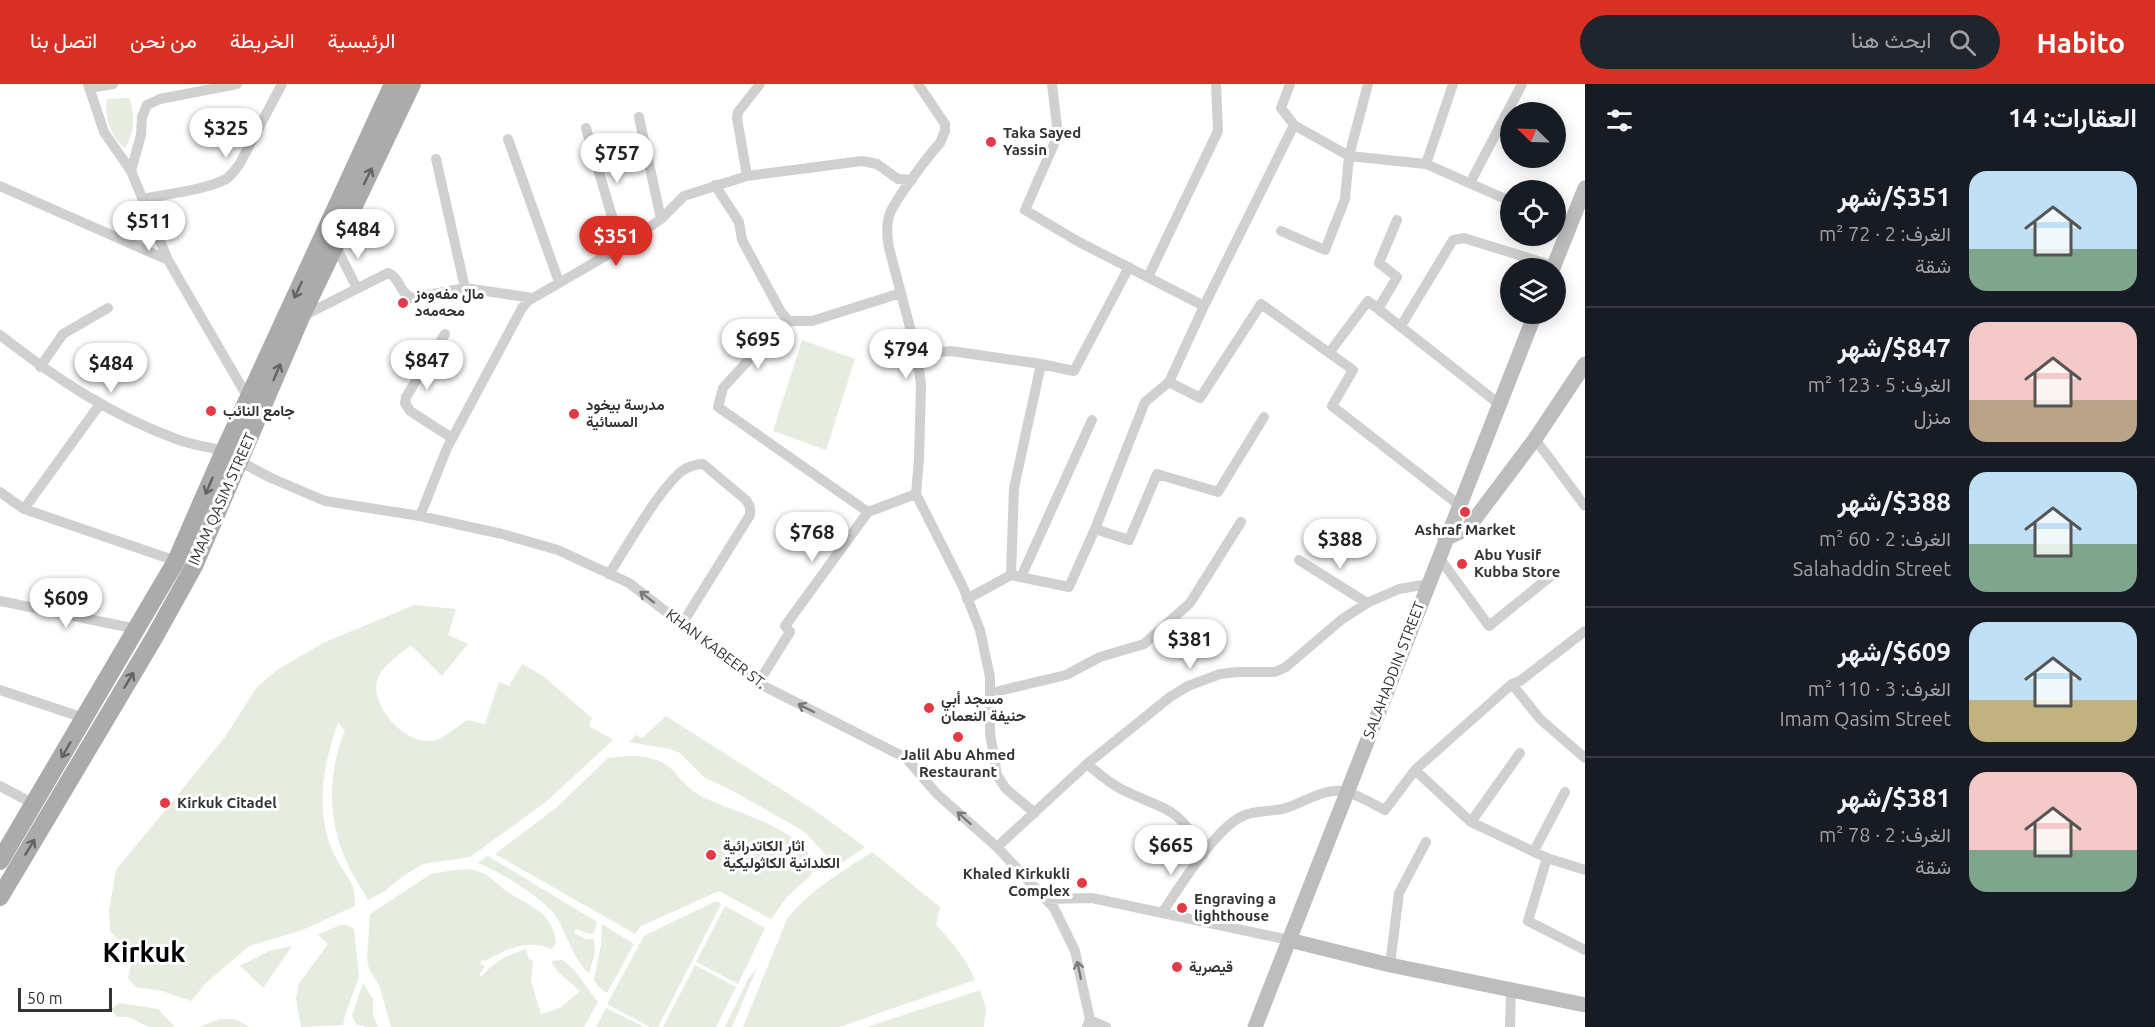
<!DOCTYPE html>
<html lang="ar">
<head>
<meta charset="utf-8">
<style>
	:root { --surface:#171b24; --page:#20242c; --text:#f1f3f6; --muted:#9ea1a6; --line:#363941; --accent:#d93025 }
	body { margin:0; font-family:Ubuntu,Vazirmatn,sans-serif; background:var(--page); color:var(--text); direction:rtl; height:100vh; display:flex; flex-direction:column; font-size:22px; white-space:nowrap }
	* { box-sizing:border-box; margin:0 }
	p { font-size:20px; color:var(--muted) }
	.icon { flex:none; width:33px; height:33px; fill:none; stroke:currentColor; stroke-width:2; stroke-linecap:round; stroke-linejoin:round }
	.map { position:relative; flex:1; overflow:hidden; direction:ltr }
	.details { display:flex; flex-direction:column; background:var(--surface); width:570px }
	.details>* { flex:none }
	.needle { width:39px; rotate:293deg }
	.tools { position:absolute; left:1500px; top:18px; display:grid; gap:12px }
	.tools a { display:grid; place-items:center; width:66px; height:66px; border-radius:50%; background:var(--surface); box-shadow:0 3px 15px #0003; font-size:30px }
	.scale { position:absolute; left:18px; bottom:15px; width:94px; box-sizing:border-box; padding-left:6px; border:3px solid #333; border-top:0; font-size:16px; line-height:21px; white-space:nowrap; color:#333; -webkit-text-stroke:4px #fff; paint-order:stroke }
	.price { position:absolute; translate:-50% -51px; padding:0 14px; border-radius:21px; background:#fff; color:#222; font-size:20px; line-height:39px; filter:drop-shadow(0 2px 3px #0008) }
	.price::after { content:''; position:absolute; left:50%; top:36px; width:18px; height:14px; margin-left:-9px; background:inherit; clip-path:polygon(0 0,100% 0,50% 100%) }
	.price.selected { background:var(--accent); color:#fff }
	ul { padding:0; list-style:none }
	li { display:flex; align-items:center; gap:18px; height:150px; padding:0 18px }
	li+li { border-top:2px solid var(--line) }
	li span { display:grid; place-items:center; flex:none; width:168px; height:120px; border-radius:18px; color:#555 }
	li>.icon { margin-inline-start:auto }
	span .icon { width:72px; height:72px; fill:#fffc; stroke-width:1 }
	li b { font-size:26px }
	h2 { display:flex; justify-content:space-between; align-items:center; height:72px; padding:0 18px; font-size:26px }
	header { display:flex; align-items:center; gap:36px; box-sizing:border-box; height:84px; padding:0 30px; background:var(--accent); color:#fff }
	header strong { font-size:28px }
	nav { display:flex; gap:33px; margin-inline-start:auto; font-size:21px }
	.search { width:420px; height:54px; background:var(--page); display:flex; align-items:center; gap:15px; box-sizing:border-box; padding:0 21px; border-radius:33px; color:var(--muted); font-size:22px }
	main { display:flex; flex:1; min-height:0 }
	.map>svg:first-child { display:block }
	.green { fill:#e6ecdf }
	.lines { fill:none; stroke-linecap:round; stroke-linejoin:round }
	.street { stroke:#d0d0d0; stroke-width:10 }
	.secondary { stroke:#bdbdbd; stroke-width:15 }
	.primary { stroke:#ababab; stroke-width:18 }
	.oneway { stroke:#636363 }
	.oneway2 { stroke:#7a7a7a }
	.poi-dot { fill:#e63946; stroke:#fff; stroke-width:2 }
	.labels { text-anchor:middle; stroke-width:6; stroke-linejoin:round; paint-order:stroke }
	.poi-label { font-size:15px; font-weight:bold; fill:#333; stroke:#fff; text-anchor:start }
	.street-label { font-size:15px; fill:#333; stroke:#fff }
	.town-label { font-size:27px; font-weight:bold; fill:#000; stroke:#fff }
</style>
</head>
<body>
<header>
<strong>Habito</strong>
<div class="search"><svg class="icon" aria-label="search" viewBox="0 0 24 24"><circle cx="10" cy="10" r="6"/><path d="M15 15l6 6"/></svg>ابحث هنا</div>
<nav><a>الرئيسية</a><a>الخريطة</a><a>من نحن</a><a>اتصل بنا</a></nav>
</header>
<main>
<section class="details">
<h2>العقارات: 14<svg class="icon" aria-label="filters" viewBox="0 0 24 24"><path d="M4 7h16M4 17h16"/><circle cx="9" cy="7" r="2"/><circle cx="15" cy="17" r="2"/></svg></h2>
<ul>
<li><span style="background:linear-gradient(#bfe0f5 65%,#7fa58c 0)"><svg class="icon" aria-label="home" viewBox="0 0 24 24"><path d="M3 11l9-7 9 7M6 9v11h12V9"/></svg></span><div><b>$351/شهر</b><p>الغرف: 2 · 72 m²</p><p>شقة</p></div></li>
<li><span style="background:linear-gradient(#f6c9c9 65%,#b9a48a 0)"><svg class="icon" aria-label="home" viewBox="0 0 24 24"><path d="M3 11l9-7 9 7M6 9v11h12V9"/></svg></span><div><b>$847/شهر</b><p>الغرف: 5 · 123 m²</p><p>منزل</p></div></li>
<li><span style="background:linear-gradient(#bfe0f5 60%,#7fa58c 0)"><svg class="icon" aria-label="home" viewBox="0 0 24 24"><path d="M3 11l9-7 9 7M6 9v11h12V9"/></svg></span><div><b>$388/شهر</b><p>الغرف: 2 · 60 m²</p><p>Salahaddin Street</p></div></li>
<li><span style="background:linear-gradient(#bfe0f5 65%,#c2b280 0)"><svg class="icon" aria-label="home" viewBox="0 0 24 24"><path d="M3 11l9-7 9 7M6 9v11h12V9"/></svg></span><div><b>$609/شهر</b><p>الغرف: 3 · 110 m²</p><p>Imam Qasim Street</p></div></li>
<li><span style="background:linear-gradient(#f6c9c9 65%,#7fa58c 0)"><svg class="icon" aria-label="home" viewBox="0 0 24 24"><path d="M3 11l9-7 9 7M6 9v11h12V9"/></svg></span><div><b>$381/شهر</b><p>الغرف: 2 · 78 m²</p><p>شقة</p></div></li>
</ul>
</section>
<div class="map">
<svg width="1585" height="943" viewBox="0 0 1585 943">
	<rect width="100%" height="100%" fill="#fff"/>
	<path class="green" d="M129 14C136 28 134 52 125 64 111 53 104 33 107 15Z
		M802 256 855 275 826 366 773 347Z
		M414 521 456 525 448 551 468 560 442 592 411 561C402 569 386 579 380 590 364 616 404 661 431 657 443 656 457 642 468 636L485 640 499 598 509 602 522 580 543 592 592 634 589 642 613 656 546 718 470 773 423 780 403 792 385 807 368 816C362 804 354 794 349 783 327 738 327 692 345 646L338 639C323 681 315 723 332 766 338 780 347 790 353 803 355 808 355 816 355 822L300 847 249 862 206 899 191 917 162 907 136 903 128 894 133 873 110 847 109 826 116 786 225 653 257 603 277 586 323 559Z
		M666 632 820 730 865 763 840 780 833 779 805 748 731 706 705 694 680 669 670 665 629 658 636 651 642 654Z
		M629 672C646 672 664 675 675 689 683 697 689 705 699 711 739 732 792 738 816 781L811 791 787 813 771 835 719 807 641 842 635 850 495 770 557 723 608 674Z
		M872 768 940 823 936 841C952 858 966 874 975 896L839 943H743L787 835C810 806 842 788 872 768Z
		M488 772 597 838 594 849 590 850 576 845 574 849 586 855H594L595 868 589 890C573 874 568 853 557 834 545 815 499 787 478 779Z
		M455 786C461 786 468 785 474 786 488 789 496 799 506 807 528 822 553 827 556 859L552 865C526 855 508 864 485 877L482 876 480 880 485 882 479 891 482 892C495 877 507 871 526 865L529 875 533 877 531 897 541 930 560 924 580 907 558 888 551 877 562 876C578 886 586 904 598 918L584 943H391L379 901 369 885 367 875 370 830 431 790Z
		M716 817 721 820 658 943H650L607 920 644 852Z
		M725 822 765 844 738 900 696 878Z
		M602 840 634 860 607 909 598 903 594 895 601 861Z
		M340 841H346L354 845 359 893 345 931 343 941 301 943 296 915 298 901 328 860 318 851Z
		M292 862 263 904 240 882 269 867Z
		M695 881 736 903 716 943H663Z
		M757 884 732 943H725L748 895Z
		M363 899 373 915V931L378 943H366L356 940 352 932Z
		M980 906 986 925 984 943H867Z
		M119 919 158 925 175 943C167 943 157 943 150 943 136 939 135 931 117 933L111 925Z
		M606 924 640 941 643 943H596Z
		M220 935H234L250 943H199Z"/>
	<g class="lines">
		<path class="street" d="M88 0 104 48 131 87 168 176 248 314
			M918 0 945 40V47L940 59C929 71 893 118 889 132 886 142 887 153 889 164L917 270 921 301 919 375 916 410 963 503 980 546 990 593V649L997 691 1006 705 1035 729
			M1052 0 1058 51 1025 126 1079 158 1204 222
			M1290 0 1281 24 1294 41 1349 72 1426 80 1510 117
			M89 4 113 0
			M639 33 661 135
			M586 44 621 163
			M508 55 559 198
			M436 75 465 204
			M1426 80 1453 0
			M131 87 141 51 142 33 147 21 160 15 237 0
			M747 92 737 34 738 28 760 0
			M1470 99 1522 0
			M715 101 739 138 742 156 781 228 789 237H812L901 209
			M0 102 168 176
			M143 115C166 110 206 106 226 95 232 91 235 86 239 81L282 0
			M1556 136 1570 142
			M1281 147 1325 166 1345 115 1349 72 1368 0
			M335 161 357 204
			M1148 193 1218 47 1216 0
			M1378 225 1397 193 1379 179 1397 136
			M303 232 388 189C400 193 399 209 412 214L465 204 533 214
			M789 237 772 250 723 304 718 323 868 428
			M1401 242 1453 156 1464 154 1554 182
			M445 250 406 313 405 319 410 327 452 354
			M0 251C55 294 112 332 179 356 193 361 209 363 224 367
			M1329 269 1368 217 1499 320
			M917 270 951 267 1041 280 1074 287 1129 183
			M40 283 63 250 108 224
			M1169 298 1200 314 1261 220 1353 286 1332 322 1459 421
			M1535 355 1585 422
			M239 377 271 394 325 417 420 432 502 450 558 466 629 499 758 599 906 674 937 710 997 763 1054 824 1075 867 1090 936 1087 943
			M0 408 24 425 176 477
			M24 425 100 320
			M420 432 447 364 522 224 528 217 621 163 661 135 684 112 747 92 862 77 877 80 898 95 912 96
			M1095 445 1129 456 1157 390 1218 408 1264 333
			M1438 472 1489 542 1556 488
			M1299 476 1367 519
			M609 490C625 466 663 398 685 385 691 382 697 380 703 380L746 416 750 423V431L682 540
			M1011 491 1014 404 1041 280
			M1021 493 1092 336
			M967 515 1011 491 1069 503 1095 445 1145 318 1169 298 1204 222 1294 41
			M0 517 137 545
			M758 599 790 548 785 542 868 428 916 410
			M1512 600 1540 635 1585 674
			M0 606 84 634
			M999 607 1066 591 1100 573 1144 560 1190 519 1241 438
			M1087 680C1098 689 1109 699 1121 705 1165 727 1180 721 1203 771
			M1415 686 1512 600 1520 597 1585 547
			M0 702 34 720
			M1471 738 1520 669
			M997 763 1087 680 1170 613 1188 602 1220 590 1238 588H1275L1286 583 1341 536 1367 519 1399 505 1428 500
			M1534 767 1565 708
			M1547 774 1528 837 1585 866
			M1046 815 1092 814 1289 856
			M1162 829C1180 803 1216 742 1245 731 1257 726 1273 728 1286 724 1305 718 1327 702 1347 708 1360 712 1373 720 1385 726L1415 686 1471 738 1547 774 1585 786
			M1390 881 1399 809 1426 758
			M1090 936 1106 943
			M1510 943 1511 906"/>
		<path class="secondary" d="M1553 184 1585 104
			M1445 455 1468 444 1535 355 1585 280
			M1289 856 1390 881 1585 921
			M1255 943 1535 230"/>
		<path class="primary" d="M0 777 176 477 224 367 393 0
			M0 813 154 554 194 482 301 233 412 0"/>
	</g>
	<defs><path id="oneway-shaft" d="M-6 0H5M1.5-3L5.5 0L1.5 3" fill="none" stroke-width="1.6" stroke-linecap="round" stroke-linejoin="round" transform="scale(1.5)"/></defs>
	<g class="oneway">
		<use href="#oneway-shaft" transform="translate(368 92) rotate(-64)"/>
		<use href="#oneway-shaft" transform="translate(298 206) rotate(115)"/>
		<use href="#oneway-shaft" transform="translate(277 288) rotate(-67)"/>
		<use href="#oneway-shaft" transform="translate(209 402) rotate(113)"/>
		<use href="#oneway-shaft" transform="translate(129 596) rotate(-59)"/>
		<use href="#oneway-shaft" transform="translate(66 666) rotate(120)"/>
		<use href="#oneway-shaft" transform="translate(30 763) rotate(-59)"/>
	</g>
	<g class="oneway2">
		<use href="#oneway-shaft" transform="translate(647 513) rotate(-142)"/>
		<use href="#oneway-shaft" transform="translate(806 624) rotate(-153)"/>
		<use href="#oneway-shaft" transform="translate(964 734) rotate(-138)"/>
		<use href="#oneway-shaft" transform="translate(1079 886) rotate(-102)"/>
	</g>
	<g class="poi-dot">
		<circle cx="991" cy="58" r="6"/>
		<circle cx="403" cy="219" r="6"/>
		<circle cx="211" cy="327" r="6"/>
		<circle cx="574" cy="330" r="6"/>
		<circle cx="1465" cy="428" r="6"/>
		<circle cx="1462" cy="480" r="6"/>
		<circle cx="929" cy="624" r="6"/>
		<circle cx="958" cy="653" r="6"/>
		<circle cx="165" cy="719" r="6"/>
		<circle cx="711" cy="771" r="6"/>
		<circle cx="1082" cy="799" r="6"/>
		<circle cx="1182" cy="824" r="6"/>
		<circle cx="1177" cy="883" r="6"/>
	</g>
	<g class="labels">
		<g class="poi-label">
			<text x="1003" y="54">Taka Sayed<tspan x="1003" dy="17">Yassin</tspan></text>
			<text x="415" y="215">ماڵ مفەوەز<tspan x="415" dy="17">محەمەد</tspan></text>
			<text x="586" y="326">مدرسة بيخود<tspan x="586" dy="17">المسائية</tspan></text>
			<text x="223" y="332">جامع النائب</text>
			<text x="1465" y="451" text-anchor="middle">Ashraf Market</text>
			<text x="1474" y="476">Abu Yusif<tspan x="1474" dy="17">Kubba Store</tspan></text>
			<text x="941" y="620">مسجد أبي<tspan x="941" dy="17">حنيفة النعمان</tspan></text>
			<text x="958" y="676" text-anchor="middle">Jalil Abu Ahmed<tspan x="958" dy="17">Restaurant</tspan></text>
			<text x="177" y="724">Kirkuk Citadel</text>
			<text x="723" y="767">اثار الكاتدرائية<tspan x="723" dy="17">الكلدانية الكاثوليكية</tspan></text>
			<text x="1070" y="795" text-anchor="end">Khaled Kirkukli<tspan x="1070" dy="17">Complex</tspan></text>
			<text x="1194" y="820">Engraving a<tspan x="1194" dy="17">lighthouse</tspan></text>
			<text x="1189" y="888">قيصرية</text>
		</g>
		<g class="street-label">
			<text transform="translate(222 415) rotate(-66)" y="5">IMAM QASIM STREET</text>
			<text transform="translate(716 565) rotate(37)" y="5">KHAN KABEER ST.</text>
			<text transform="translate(1394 586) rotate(-69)" y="5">SALAHADDIN STREET</text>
		</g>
		<g class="town-label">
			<text x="144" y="878">Kirkuk</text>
		</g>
	</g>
</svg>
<div class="tools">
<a><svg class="needle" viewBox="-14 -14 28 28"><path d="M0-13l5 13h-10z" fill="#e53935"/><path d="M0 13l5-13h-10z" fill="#9ea1a6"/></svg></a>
<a><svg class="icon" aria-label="locate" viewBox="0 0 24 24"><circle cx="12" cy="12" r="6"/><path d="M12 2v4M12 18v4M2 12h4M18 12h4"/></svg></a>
<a><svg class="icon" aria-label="layers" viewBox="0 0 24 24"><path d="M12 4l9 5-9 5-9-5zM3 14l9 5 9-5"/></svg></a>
</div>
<div class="scale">50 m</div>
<b class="price" style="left:226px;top:75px">$325</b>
<b class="price" style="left:617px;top:100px">$757</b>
<b class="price" style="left:149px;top:168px">$511</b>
<b class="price" style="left:358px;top:176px">$484</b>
<b class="price selected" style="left:616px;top:183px">$351</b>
<b class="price" style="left:758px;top:286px">$695</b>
<b class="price" style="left:906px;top:296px">$794</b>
<b class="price" style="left:427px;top:307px">$847</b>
<b class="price" style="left:111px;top:310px">$484</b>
<b class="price" style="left:812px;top:479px">$768</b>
<b class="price" style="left:1340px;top:486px">$388</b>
<b class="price" style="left:66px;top:545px">$609</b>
<b class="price" style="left:1190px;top:586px">$381</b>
<b class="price" style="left:1171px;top:792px">$665</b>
</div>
</main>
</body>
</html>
